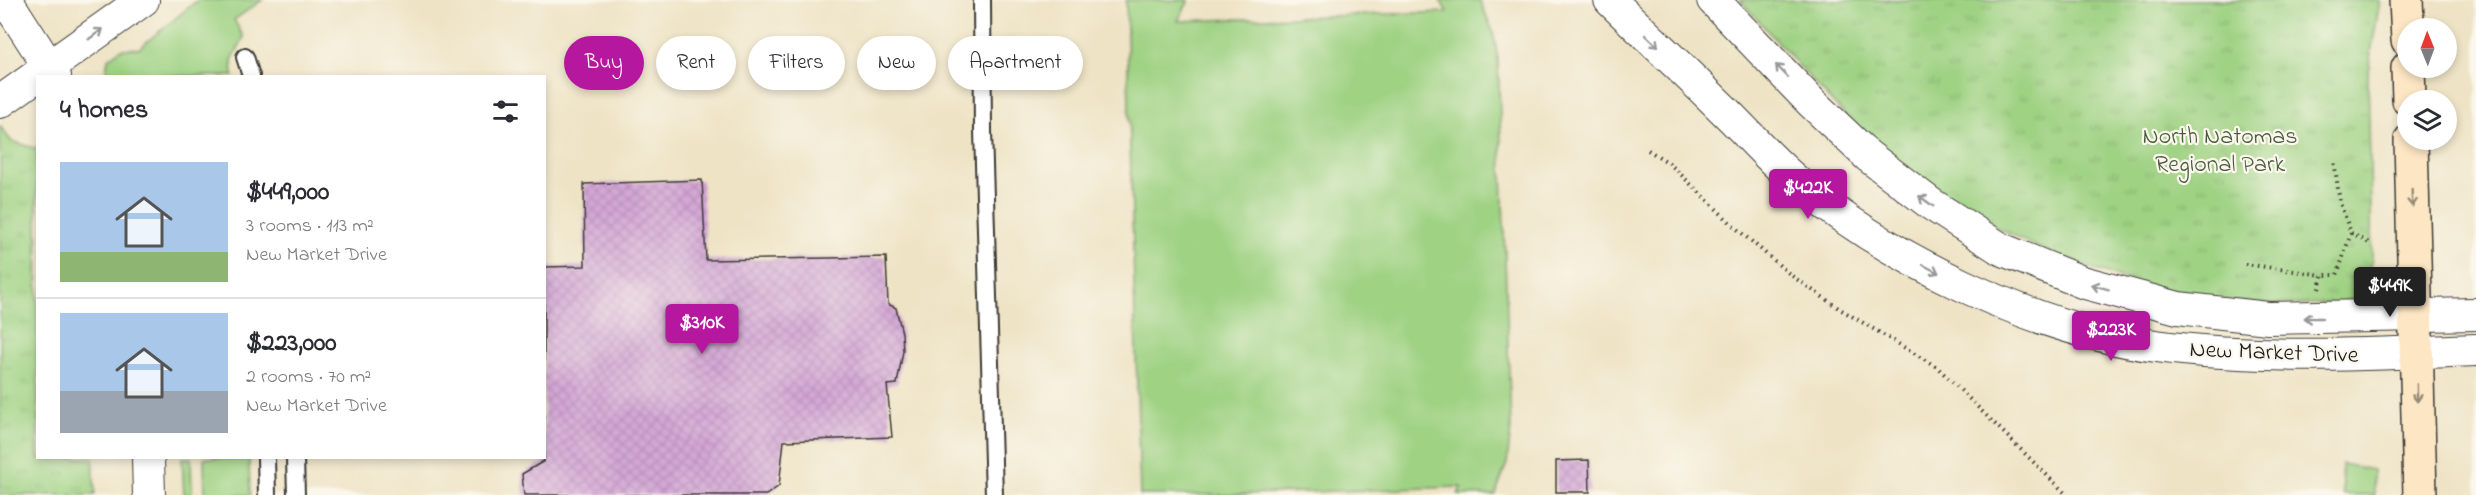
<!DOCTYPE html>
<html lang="en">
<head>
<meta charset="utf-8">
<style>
	:root { --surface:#fff; --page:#f7f7f7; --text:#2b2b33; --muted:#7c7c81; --line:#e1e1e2; --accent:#b5179e }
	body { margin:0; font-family:"Indie Flower",sans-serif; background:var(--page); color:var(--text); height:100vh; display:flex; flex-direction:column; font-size:22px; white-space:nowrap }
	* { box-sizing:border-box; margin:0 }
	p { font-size:20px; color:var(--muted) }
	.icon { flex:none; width:33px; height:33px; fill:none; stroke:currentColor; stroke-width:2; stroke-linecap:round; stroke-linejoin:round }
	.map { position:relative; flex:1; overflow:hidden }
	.panel { position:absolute; left:36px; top:75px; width:510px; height:384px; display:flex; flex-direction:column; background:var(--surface); border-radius:0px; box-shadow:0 3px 9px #0003 }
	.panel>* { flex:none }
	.hud { position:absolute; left:564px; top:36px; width:570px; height:54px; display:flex; gap:12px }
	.needle { width:39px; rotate:359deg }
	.controls { position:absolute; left:2397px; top:18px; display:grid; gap:12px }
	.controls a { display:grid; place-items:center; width:60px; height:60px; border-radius:50%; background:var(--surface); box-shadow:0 3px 9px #0003; font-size:30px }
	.price { position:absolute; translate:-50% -51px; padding:0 14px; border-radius:6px; background:var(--accent); color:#fff; font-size:20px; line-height:39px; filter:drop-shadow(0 2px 3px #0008) }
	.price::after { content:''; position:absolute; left:50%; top:36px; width:18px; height:14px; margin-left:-9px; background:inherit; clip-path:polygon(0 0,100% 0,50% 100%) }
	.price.active { background:#222; color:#fff }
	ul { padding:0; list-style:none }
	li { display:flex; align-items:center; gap:18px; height:150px; padding:0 24px }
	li+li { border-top:2px solid var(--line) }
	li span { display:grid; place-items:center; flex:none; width:168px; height:120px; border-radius:0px; color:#555 }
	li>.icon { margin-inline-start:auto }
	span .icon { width:72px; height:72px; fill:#fffc; stroke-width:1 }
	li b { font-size:26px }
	h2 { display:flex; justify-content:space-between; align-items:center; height:72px; padding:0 24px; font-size:26px }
	.chip { padding:0 21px; border-radius:27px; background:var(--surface); box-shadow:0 3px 9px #0003; font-size:21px; line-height:54px }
	.chip.active { background:var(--accent); color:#fff }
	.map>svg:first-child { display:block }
	.grass { fill:#9fd283; stroke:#5e7750; stroke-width:1.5 }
	.park { fill:url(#park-tufts); stroke:#5e7750; stroke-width:1.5 }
	.building { fill:url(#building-cross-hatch) }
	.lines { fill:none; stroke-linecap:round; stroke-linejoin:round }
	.lane-casing { stroke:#3c3a35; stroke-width:20 }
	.street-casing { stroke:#3c3a35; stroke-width:34 }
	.secondary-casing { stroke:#3c3a35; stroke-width:36 }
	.path { stroke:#3c3a35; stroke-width:4; stroke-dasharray:1.5 4.5; stroke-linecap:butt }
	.lane { stroke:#fff; stroke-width:16 }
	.street { stroke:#fff; stroke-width:32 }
	.secondary { stroke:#fce6c4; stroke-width:33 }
	.oneway { stroke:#999 }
	.oneway2 { stroke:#978b78 }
	.labels { text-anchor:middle; stroke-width:4.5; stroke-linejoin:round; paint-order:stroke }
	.park-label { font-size:24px; fill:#4a5c40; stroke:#fbf7ec }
	.street-label { font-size:24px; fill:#1c1c1c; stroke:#fbf7ec }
</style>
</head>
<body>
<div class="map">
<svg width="2476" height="495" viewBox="0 0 2476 495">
	<defs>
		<pattern id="park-tufts" width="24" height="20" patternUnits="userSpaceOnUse" patternTransform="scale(1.5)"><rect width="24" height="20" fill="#9fd283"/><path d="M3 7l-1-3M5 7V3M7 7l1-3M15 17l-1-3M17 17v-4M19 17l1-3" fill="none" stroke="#88b471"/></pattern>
		<pattern id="building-cross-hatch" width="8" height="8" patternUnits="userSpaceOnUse" patternTransform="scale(1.5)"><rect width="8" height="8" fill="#d4a7d6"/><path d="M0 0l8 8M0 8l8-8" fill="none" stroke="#b58fb7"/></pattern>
	</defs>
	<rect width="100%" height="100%" fill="#fbf7ec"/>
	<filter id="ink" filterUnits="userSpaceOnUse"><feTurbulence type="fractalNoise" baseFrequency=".0167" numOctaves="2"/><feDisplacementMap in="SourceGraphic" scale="12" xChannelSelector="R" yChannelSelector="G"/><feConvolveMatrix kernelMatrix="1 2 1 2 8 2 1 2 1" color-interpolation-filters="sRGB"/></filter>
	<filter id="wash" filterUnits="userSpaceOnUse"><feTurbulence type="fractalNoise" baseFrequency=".008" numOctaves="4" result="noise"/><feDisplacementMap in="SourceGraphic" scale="24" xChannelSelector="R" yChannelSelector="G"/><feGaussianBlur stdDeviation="1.35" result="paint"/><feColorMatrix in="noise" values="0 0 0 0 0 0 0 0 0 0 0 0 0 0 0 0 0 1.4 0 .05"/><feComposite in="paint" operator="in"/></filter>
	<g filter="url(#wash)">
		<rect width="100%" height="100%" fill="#eee3c5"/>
		<path class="grass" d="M198 0H262L234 20 244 37 232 60 233 76H105L108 59 121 49 139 48Z
			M1126 0H1189L1178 21 1447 12 1440 0H1480L1493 32 1498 59 1511 429 1507 463 1495 495H1458L1461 487 1216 495H1140Z
			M182 458H191L192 495H184Z
			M204 458H249L250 495H205Z
			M2342 464 2373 470 2374 495H2343Z"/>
		<path class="park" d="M1740 0H2380L2368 71 2372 258C2369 307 2341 303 2301 304 2161 308 2003 248 1894 160 1837 113 1790 55 1740 0Z
			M0 126 11 141 37 149 38 458H93L95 495H0Z"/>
		<g id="blocks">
			<path class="building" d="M702 180 706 260 886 257 888 304 896 308 902 333 903 351 897 384 887 385 892 437 784 441 779 486 766 495H524L522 474 544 461V267L585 266 584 184Z
				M1589 460 1590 492H1556V461Z"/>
		</g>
	</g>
	<g filter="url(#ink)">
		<use href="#blocks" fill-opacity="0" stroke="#3c3a35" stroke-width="1.5"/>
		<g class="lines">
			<g class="lane-casing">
				<path id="lane" d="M982 0 983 131 994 495
					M245 57 251 76
					M266 458 267 495
					M295 458 296 495"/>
			</g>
			<g class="street-casing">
				<path id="street" d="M1610 0C1650 39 1691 77 1730 116 1752 138 1773 162 1797 182 1889 259 2036 330 2156 346 2263 360 2369 354 2476 350
					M1713 0 1812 103 1868 156 1931 204 2001 249 2082 282 2178 308 2268 318 2476 314
					M10 6 55 76
					M0 102 143 0
					M148 458 149 495"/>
			</g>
			<g class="secondary-casing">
				<path id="secondary" d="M2406 0 2408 40
					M2408 68 2409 100
					M2411 140 2420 495"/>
			</g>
			<path class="path" d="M1648 150 1669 163 1737 229 1792 276 1840 309 1937 367 2067 495
				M2351 233 2369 243
				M2245 264 2322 275
				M2319 289 2322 275H2337L2351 233 2340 203 2334 160"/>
			<use href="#lane" class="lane"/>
			<use href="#street" class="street"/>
			<use href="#secondary" class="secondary"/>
		</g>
		<defs><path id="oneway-shaft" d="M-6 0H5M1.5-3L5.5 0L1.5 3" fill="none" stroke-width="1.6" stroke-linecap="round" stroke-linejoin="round" transform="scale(1.5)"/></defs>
		<g class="oneway">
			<use href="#oneway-shaft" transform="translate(96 34) rotate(-36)"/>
			<use href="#oneway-shaft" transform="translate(1652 41) rotate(44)"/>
			<use href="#oneway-shaft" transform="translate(1782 71) rotate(-134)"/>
			<use href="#oneway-shaft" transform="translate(1926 201) rotate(-144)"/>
			<use href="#oneway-shaft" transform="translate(1931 269) rotate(28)"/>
			<use href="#oneway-shaft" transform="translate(2100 287) rotate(-165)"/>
			<use href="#oneway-shaft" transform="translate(2313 318) rotate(180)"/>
		</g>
		<g class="oneway2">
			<use href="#oneway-shaft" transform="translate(2412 198) rotate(88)"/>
			<use href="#oneway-shaft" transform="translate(2417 393) rotate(89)"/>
		</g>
	</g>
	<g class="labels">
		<g class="park-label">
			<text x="2220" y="143">North Natomas<tspan x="2220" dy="28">Regional Park</tspan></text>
		</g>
		<g class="street-label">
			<text transform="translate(2274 351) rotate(2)" y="8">New Market Drive</text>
		</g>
	</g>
</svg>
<div class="controls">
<a><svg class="needle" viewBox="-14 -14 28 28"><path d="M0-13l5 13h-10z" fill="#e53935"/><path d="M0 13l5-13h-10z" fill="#7c7c81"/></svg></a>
<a><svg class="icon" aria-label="layers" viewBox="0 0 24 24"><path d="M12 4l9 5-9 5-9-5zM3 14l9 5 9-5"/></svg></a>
</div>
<b class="price" style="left:1808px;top:220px">$422K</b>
<b class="price active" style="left:2390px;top:318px">$449K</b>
<b class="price" style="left:702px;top:355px">$310K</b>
<b class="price" style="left:2111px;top:362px">$223K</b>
<div class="hud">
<a class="chip active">Buy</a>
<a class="chip">Rent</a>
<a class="chip">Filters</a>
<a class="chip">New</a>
<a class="chip">Apartment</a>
</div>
<section class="panel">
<h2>4 homes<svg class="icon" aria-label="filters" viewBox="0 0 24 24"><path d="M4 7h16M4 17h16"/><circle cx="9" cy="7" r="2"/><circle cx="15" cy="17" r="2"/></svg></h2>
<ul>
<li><span style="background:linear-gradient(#a9c7e8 75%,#8fb573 0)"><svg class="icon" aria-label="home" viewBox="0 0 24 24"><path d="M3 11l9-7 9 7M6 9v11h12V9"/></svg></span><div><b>$449,000</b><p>3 rooms · 113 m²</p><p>New Market Drive</p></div></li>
<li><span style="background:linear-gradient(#a9c7e8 65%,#9aa5b1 0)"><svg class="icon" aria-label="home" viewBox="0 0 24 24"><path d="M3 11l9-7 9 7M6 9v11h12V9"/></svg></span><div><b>$223,000</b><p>2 rooms · 70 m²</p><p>New Market Drive</p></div></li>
</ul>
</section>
</div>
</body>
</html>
